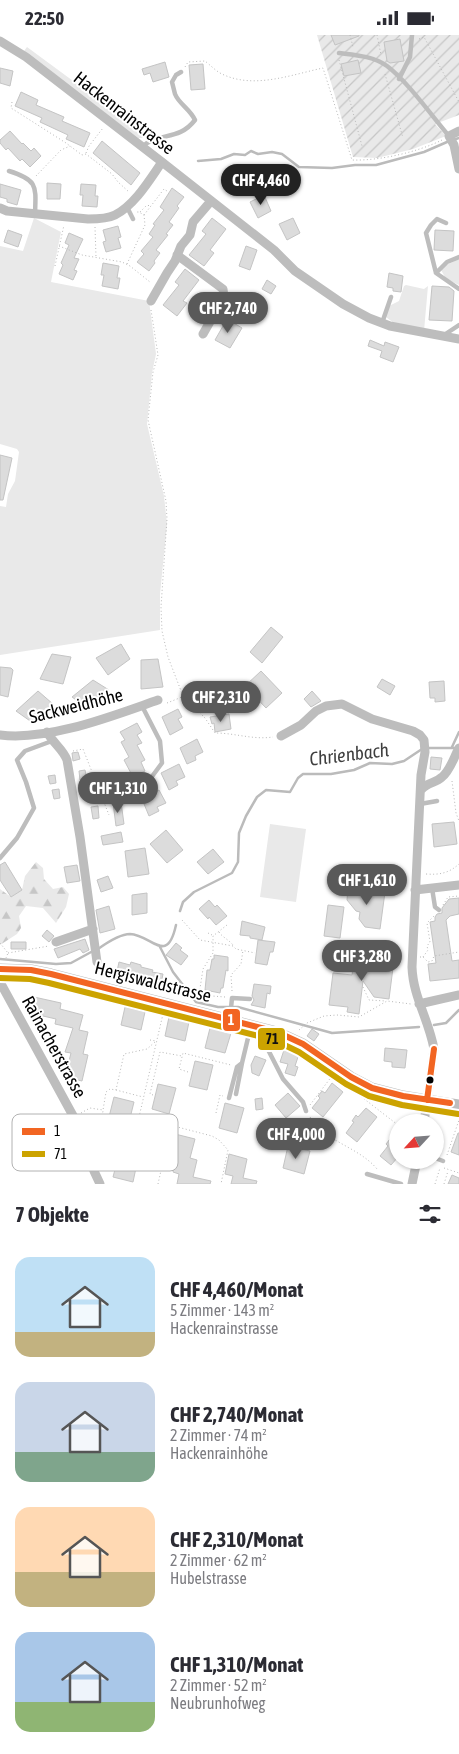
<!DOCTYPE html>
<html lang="de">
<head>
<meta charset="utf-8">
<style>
	:root { --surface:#fff; --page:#f2f2f3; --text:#2b2b33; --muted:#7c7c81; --accent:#595959 }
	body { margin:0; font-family:"Asap Condensed",sans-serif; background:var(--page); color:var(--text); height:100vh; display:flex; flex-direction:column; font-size:19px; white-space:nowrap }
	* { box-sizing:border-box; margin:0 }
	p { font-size:16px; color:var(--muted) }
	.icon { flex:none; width:28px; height:28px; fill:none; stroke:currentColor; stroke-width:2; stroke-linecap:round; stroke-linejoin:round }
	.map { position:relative; height:1149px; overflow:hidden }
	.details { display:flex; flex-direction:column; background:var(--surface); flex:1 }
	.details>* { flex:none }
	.needle { width:32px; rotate:244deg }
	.tools { position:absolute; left:389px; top:1079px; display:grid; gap:10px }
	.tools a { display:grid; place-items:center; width:55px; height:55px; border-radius:50%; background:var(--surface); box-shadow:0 1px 4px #0004; font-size:25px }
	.price { position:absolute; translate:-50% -42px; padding:0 11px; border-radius:18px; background:var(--accent); color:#fff; font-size:16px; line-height:32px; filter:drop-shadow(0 1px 2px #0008) }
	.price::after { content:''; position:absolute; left:50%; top:30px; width:15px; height:11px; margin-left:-8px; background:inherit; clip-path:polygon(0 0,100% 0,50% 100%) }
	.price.active { background:#222; color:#fff }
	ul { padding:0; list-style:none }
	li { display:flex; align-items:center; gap:15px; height:125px; padding:0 15px }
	li span { display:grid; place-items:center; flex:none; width:140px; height:100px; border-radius:15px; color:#555 }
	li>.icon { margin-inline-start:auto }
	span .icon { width:60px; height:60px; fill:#fffc; stroke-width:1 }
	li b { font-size:21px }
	h2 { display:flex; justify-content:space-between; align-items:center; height:60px; padding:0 15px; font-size:21px }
	.status { display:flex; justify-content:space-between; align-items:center; height:35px; padding:0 25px; background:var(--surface); direction:ltr }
	.status svg { height:14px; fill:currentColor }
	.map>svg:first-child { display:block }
	.grass { fill:#e9e9e9 }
	.forest { fill:url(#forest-firs) }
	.garden { fill:url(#garden-furrows) }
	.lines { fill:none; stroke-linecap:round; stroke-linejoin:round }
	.stream { stroke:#bbb; stroke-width:2.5 }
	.building { fill:#dcdcdc; stroke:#c4c4c4 }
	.path { stroke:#b8b8b8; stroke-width:1; stroke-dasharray:1 2.5; stroke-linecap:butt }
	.service { stroke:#bdbdbd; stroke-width:4.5 }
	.minor { stroke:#bdbdbd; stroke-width:9 }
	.tertiary { stroke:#bdbdbd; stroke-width:11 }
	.bus-1-casing { stroke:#fff; stroke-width:10 }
	.bus-2-casing { stroke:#fff; stroke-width:10 }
	.bus-1 { stroke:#f26522; stroke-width:6 }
	.bus-2 { stroke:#cca300; stroke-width:6 }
	.bus-dot { fill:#000; stroke:#fff; stroke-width:2 }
	.labels { text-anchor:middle; stroke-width:4; stroke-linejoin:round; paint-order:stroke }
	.street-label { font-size:18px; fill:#000; stroke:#fff }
	.water-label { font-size:19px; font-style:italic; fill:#3f3f3f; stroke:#fff }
	.key { fill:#fff; stroke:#b2b2b2; stroke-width:1 }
	.key-label { font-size:14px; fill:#000 }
	.line-badge { stroke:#fff; stroke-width:2 }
	.badge-label { font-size:14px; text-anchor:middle; font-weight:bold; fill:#fff }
	.pale-badge-label { font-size:14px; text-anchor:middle; font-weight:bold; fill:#111 }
</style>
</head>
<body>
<div class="status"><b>22:50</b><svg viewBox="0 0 49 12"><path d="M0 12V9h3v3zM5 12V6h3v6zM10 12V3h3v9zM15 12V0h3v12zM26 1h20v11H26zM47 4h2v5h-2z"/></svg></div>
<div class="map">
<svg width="459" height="1149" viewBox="0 0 459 1149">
	<defs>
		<pattern id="forest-firs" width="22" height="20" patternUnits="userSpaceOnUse" patternTransform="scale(1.25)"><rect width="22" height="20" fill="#e9e9e9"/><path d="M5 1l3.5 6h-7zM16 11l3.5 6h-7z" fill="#c6c6c6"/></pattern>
		<pattern id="garden-furrows" width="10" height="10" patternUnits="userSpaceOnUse" patternTransform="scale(1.25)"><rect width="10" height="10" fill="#e9e9e9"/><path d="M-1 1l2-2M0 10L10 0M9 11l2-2" fill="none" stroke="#c6c6c6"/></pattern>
	</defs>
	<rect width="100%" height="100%" fill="#fff"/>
	<path class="grass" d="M27 12 103 68 144 103H138L24 16Z
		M34 183 61 197 51 247 149 266 156 319 152 338 147 389 164 461 167 489 160 559V595L0 620V471L6 472 8 459 15 446 19 417 17 414 0 409V211L23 216Z
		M459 224V250L446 244 440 233Z
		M406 250 424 254 428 251 424 296 399 292 386 282 387 272 399 266 404 251Z
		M270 789 306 794 296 867 260 862Z"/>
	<path class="forest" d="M36 827 43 833 44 844 53 854 63 852 69 859 66 872 56 888 43 873 26 871 19 881 21 893 17 899 0 910V854L11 862 22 855 25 841Z"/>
	<path class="garden" d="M317 0H459V80L435 89 446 101 413 114 377 123 353 122Z"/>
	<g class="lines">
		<path class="stream" d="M456 104 459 103
			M198 126 221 124 234 119 245 120 251 116 258 119 272 117 282 119 299 132 332 133 355 130H376L424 117 447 107
			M452 712 459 697
			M428 713H456
			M180 876 183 867 194 857 232 838 238 827 239 798 246 781 257 762 266 755 290 757 298 743 303 739H331L354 735 370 728 392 729 404 726 422 714
			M160 912 173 937 196 967 218 972H238L332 998 419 992
			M98 914C105 909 120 899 130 899 152 900 167 931 176 890
			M0 924 56 929 71 928 93 916
			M434 990 446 988 459 975"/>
	</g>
	<path class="building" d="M331 0H359V1L335 10Z
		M400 4 404 26 390 28 387 26 384 7Z
		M358 25 361 38 344 41 341 29Z
		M165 27 169 42 153 47 150 38 144 40 142 34Z
		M203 29 205 54 191 55 189 30Z
		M0 33 13 36 10 51 0 48Z
		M21 57 38 65 36 70 64 82 62 86 90 98 84 112 66 104 68 100 40 87 42 83 15 71Z
		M10 96 22 109 23 108 31 116 34 113 41 121 30 132 22 124 20 126 8 113 6 115 0 108V105Z
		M102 106 140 138 131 150 93 118Z
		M47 148 61 149 60 164H47Z
		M0 149 21 155 17 170 7 167V164L0 162Z
		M81 149 96 150 95 161H98L97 172 82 171 83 160H80Z
		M172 153 184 162 177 171 179 173 169 187 173 190 166 199 168 200 156 215 160 218 154 226 155 228 149 236 137 227 144 219 141 216 153 202 149 199 155 190 153 189 164 175 160 172Z
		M264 160 271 176 258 183 250 167Z
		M212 183 226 194 210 215 214 218 204 231 189 220 206 199 202 196Z
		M293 183 300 198 287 205 279 189Z
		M118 191 121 202 118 203 121 213 106 217 103 207 106 206 103 195Z
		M8 195 22 200 18 212 4 207Z
		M435 195 454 196 453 216 434 215Z
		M69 198 83 204 74 223 79 224 74 235 77 236 73 245 59 239 63 230 61 228 69 210 65 208Z
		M246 211 257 215 250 235 239 231Z
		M103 228 119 231 117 243H120L118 254 102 251 104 240H101Z
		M185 234 199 245 183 266 187 268 177 281 163 270 179 250 175 247Z
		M389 238 403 241 401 257 393 256V253L387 252Z
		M267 245 276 251 271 259 262 254Z
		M432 251 449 252 454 256 452 286 429 285Z
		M241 258 257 267 248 281 233 272Z
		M227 284 242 293 230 313 215 305Z
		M370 305 384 311 385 307 399 312 393 327 380 322 382 316 368 311Z
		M0 420 12 423 3 465H0Z
		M271 592 283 602 262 628 250 617Z
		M121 609 130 624 108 640 96 623Z
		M52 619 71 622 63 649 40 644Z
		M158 624 163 652 141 654V625Z
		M0 632 11 633 13 635 8 662 0 660Z
		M261 636 282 658 266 673 245 651Z
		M382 644 395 651 390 660 377 652Z
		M93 645 109 655 90 675 72 662Z
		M444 646 445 666 435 667V663H430L429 647Z
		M38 656 53 669 33 688 16 676Z
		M312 656 321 666 311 672 304 664Z
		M178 674 182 682 178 684 183 693 170 700 162 682Z
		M229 679 231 694 215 697 214 688 212 689 210 682Z
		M137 688 142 697 137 700 142 708 137 710 145 725 141 727 145 736 133 742 124 725 129 722 121 707 125 705 120 697Z
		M197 704 203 717 195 721 196 725 187 729 180 713Z
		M78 717 80 724 73 726 72 718Z
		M431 722 442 723 440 735 430 734Z
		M179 729 185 742 176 746 178 750 169 755 161 738Z
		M85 735 87 744 80 745 79 736Z
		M55 740 56 748 50 749 48 741Z
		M92 753 94 764 87 765 85 754Z
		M59 754 60 763 54 764 52 755Z
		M159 755 166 768 157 772 159 776 149 781 142 764Z
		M121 767 124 789 116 791 113 768Z
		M98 771 99 783 93 784 91 772Z
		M454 787 457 809 434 812 432 789Z
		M166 795 183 815 167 828 150 809Z
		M121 797 123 807 103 810 101 801Z
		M145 813 149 839 128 842 125 816Z
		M213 814 224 827 208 839 197 827Z
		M5 827 22 855 11 862 0 845V830Z
		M77 830 80 846 67 848 64 832Z
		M108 841 113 853 101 857 97 845Z
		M348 852 385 857 380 894 365 892 359 884 360 877 356 876 347 865Z
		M147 858V878L132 880V860Z
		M459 863V879L450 881 446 885 452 926 459 925V943L430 946 428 929 436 928 430 887 435 886V882L437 879 442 878V873L449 864Z
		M209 865 215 872 217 870 227 881 216 890 209 882 208 884 199 874Z
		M328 870 344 872 340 903 324 901Z
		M109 871 115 894 100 898 96 875Z
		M242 886 265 892 262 905 250 903V901L240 900Z
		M47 895 54 901 49 907 42 901Z
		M85 904 89 915 83 918 80 914 58 923 54 914Z
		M258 905 275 907 273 917H270L267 930 255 928Z
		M11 907H26V914H11Z
		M176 908 182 913 180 915 188 921 181 930 166 920Z
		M355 919 394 925 389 964 374 962 363 946 359 979 347 977 348 972 329 970 333 938 352 940Z
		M214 920 228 922V936L226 935 223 953H221L220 958 205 955 207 935H210L212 924H214Z
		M119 927 130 930 131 927 141 930V932L153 935 152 937 163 939 160 953 147 950V948L116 941Z
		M254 949 271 951 270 959 267 958 265 973 251 970 254 965 252 961Z
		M34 962 61 968 60 974 83 980 79 995 88 997 83 1019 88 1020 82 1046 65 1042 71 1018 65 1017 73 993 55 989 56 984 30 978Z
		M125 972 145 977 141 995 121 990Z
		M169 982 189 987 185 1006 165 1001Z
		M210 993 231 998 225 1018 205 1013Z
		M312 994 319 999 314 1006 307 1001Z
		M285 1012 300 1016 295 1031 298 1032 295 1041 285 1038 288 1029 280 1027Z
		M385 1013 407 1015 405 1033 392 1032V1027L384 1026Z
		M255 1021 266 1025 259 1041 252 1038 251 1030Z
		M195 1026 213 1030 207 1055 189 1051Z
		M332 1048 343 1057 323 1082 312 1073 320 1063 318 1061 322 1056 325 1058Z
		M158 1049 176 1053 169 1079 152 1074Z
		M288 1058 300 1071 286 1083 275 1070Z
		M114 1062 134 1067 129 1087 135 1089 131 1106 136 1107 132 1126 137 1128 133 1147 113 1142 118 1123 112 1121 117 1102 110 1101 114 1084 109 1082Z
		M262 1063 263 1074 256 1075 255 1064Z
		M225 1068 244 1073 237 1098 219 1093Z
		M366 1073 377 1082 357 1107 346 1098 354 1087 352 1086 356 1080 358 1082Z
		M458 1098H459V1120L451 1117Z
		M175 1099 195 1104 190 1123 197 1125 193 1142 211 1146 210 1149H177L179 1139 173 1137 177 1120 171 1118Z
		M398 1099V1122L391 1130 380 1121 388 1111 386 1109 390 1104 392 1106Z
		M288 1111 310 1116 304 1139 283 1133Z
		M229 1119 247 1124 243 1143 257 1146 256 1149H231L233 1141 225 1139Z
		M452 1140 459 1143V1149H448Z"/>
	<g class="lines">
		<path class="path" d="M350 0 353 12
			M377 0 381 20
			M419 4 424 2 459 67
			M339 25 362 111
			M185 32 188 27 205 26C210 30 215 35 220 38 252 55 290 40 323 33L352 125C379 126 418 117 442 105
			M385 39 403 103
			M12 67 11 73 66 108 82 120 86 119 112 139 118 147 129 157
			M86 118 89 111 103 93
			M36 141 61 115 70 111
			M140 177 146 171 151 170
			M144 180 164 154 167 156
			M95 192 96 222
			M59 211 82 220 122 227 130 231 150 247
			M127 229 145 190 144 180 139 177H137
			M55 231 64 190
			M151 275 158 320 153 337 148 385 166 466 167 484 161 572 162 596 168 622 183 661 205 683 215 698C235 698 253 705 273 702
			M167 668 182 662
			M73 716 83 714 109 780
			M452 746 456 778 459 786
			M426 839C440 840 449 838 459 829
			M443 870 448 862 459 861
			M182 885 200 905 233 911 236 914 255 918
			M219 897C222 902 228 904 233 910
			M208 898 212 900
			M0 908 8 918 6 923
			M8 918 49 911
			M420 922H423L428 927 432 926 434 921 459 917
			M423 922 428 915 427 911 430 907 427 888 434 881
			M352 936 350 931C352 921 355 915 366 912
			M363 952 369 965 386 966
			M232 956 231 940 241 929 243 915
			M225 962 199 960 203 934 213 918V901L227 890
			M163 979 139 1082 212 1101 219 1105 228 1115 221 1149
			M299 995 307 988 324 981 337 980 359 982 387 966 411 969
			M150 1005 156 1006
			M188 1037 179 1034 183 1018 231 1030
			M350 1053 398 1090
			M116 1055 143 1062
			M153 1060 150 1059 160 1017 182 1021
			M310 1070 332 1041
			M81 1078 90 1073 103 1075 106 1057 110 1054 116 1055 124 1019 147 1014 155 1007
			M216 1078 220 1060 223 1061
			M310 1082C325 1107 359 1112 377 1134
			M95 1105 98 1108 110 1111
			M93 1106 98 1102 103 1076
			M447 1120 459 1085
			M102 1128 112 1131
			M444 1133 459 1138
			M158 1149 171 1091
			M435 1149 440 1133
			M444 1149 448 1136"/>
		<path class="service" d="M339 18C355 20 373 21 387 31 407 46 432 81 449 101
			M399 44 410 22 412 0
			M142 112C159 96 178 107 195 85 190 74 179 69 175 59 174 55 173 51 172 47L176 40 181 37
			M9 136C38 145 36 151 35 179
			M127 172 133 184
			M446 188 437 184 431 190 426 198 436 238 459 254
			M436 238 447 227 459 222
			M382 288 391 262
			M444 300 459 290
			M142 755 162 728 160 706 142 671
			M420 769 437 766
			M0 823 17 803 34 773 26 747 17 725 25 716 52 706
			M432 853 435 872 439 875
			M230 983 232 963 250 964
			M261 993 260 999 283 1044 303 1067 306 1076
			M236 1059 242 1028
			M229 1063 237 1032 242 1028 248 1003 246 991
			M435 1123 443 1126
			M367 1139 401 1149"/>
		<path class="minor" d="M0 6 26 22 162 127 274 215 295 236 343 269 369 283 390 291 459 304
			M459 96 449 101 454 110 459 134
			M0 173 7 176 88 184C97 184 107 184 115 180 135 170 150 144 162 127
			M177 220 223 254 224 262 203 299
			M151 266 167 238 175 226 181 211 190 200 193 187 211 166
			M47 697C53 708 63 714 67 725L80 802 97 927
			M0 700C49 706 112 681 158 665
			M281 701 301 690 316 676 326 671 342 669 372 684 413 696 420 700 424 705 425 717 421 740 412 932C413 962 429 985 434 1014L424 1088
			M421 755C428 746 435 749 442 742 450 736 454 722 459 713
			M415 855 459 850
			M56 907 93 894
			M0 947 77 1088 94 1136 100 1149
			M419 969 459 960
			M412 1149 417 1125"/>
		<path class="tertiary" d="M0 934 31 935 51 939 277 997 303 1009 351 1042 372 1053 403 1061 459 1070"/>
		<g class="bus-1-casing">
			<path id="bus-1" d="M0 934 31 935 51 939 277 997 303 1009 351 1042 372 1053 403 1061 450 1068
				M427 1065 434 1014"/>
		</g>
		<g class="bus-2-casing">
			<path id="bus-2" d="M0 943 30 944 49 948 274 1005 299 1017 346 1049 369 1061 402 1070 458 1079"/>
		</g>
		<use href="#bus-1" class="bus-1"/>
		<use href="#bus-2" class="bus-2"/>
	</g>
	<circle class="bus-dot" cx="430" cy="1045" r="4.5"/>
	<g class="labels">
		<g class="street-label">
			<text transform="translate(124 78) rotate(38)" y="6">Hackenrainstrasse</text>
			<text transform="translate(76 671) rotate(-14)" y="6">Sackweidhöhe</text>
			<text transform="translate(153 947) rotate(14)" y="6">Hergiswaldstrasse</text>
			<text transform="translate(54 1012) rotate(61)" y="6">Rainacherstrasse</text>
		</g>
		<g class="water-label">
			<text transform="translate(349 719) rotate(-7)" y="7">Chrienbach</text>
		</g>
	</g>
	<rect x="12" y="1079" width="166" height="57" rx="8" class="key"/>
	<rect x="22" y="1093" width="23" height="7" fill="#f26522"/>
	<rect x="22" y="1116" width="23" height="6" fill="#cca300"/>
	<g class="key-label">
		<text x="54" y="1101">1</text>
		<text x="54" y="1124">71</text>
	</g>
	<g class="line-badge">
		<rect x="222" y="973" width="19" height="24" rx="5" fill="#f26522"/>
		<rect x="257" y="992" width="29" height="24" rx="5" fill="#cca300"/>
	</g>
	<g class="badge-label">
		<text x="231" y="990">1</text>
	</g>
	<g class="pale-badge-label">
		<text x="272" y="1009">71</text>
	</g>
</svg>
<div class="tools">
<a><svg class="needle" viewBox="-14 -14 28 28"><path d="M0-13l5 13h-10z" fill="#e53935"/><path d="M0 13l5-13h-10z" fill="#7c7c81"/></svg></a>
</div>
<b class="price active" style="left:261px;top:171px">CHF 4,460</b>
<b class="price" style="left:228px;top:299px">CHF 2,740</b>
<b class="price" style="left:221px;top:688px">CHF 2,310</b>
<b class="price" style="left:118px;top:779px">CHF 1,310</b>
<b class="price" style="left:367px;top:871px">CHF 1,610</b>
<b class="price" style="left:362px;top:947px">CHF 3,280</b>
<b class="price" style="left:296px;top:1125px">CHF 4,000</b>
</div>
<section class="details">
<h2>7 Objekte<svg class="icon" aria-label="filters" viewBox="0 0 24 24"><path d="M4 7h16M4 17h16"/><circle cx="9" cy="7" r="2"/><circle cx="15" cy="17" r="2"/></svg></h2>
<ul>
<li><span style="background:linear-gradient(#bfe0f5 75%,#c2b280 0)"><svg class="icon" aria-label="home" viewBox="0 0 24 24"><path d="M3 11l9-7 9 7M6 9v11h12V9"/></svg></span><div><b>CHF 4,460/Monat</b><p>5 Zimmer · 143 m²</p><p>Hackenrainstrasse</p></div></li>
<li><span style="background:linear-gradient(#c9d6e8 70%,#7fa58c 0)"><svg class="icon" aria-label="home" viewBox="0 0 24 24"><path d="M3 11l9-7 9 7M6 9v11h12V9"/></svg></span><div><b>CHF 2,740/Monat</b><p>2 Zimmer · 74 m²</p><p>Hackenrainhöhe</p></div></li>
<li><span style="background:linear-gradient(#ffd9b3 65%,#c2b280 0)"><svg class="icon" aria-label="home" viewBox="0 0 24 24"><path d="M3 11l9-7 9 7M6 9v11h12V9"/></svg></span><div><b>CHF 2,310/Monat</b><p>2 Zimmer · 62 m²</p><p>Hubelstrasse</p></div></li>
<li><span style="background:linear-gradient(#a9c7e8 70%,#8fb573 0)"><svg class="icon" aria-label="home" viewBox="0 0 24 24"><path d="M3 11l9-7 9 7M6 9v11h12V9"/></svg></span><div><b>CHF 1,310/Monat</b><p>2 Zimmer · 52 m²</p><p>Neubrunhofweg</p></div></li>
</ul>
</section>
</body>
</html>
